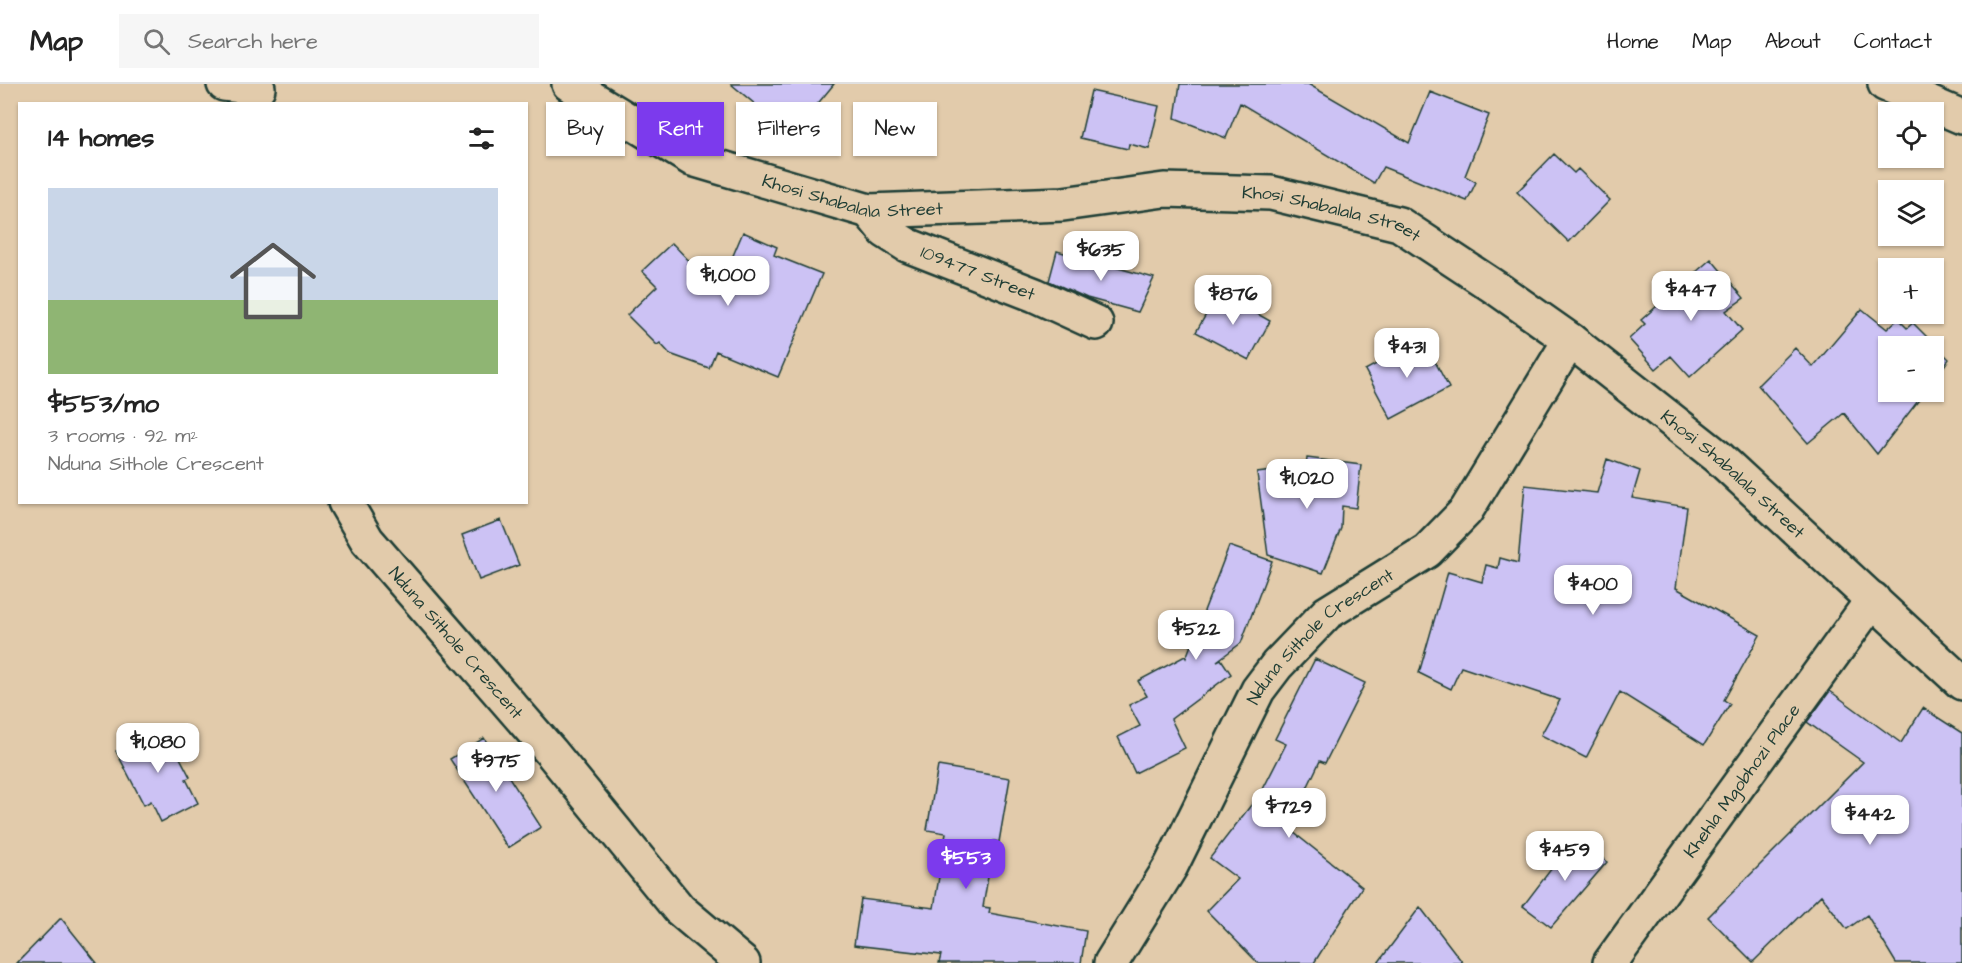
<!DOCTYPE html>
<html lang="en">
<head>
<meta charset="utf-8">
<style>
	:root { --surface:#fff; --page:#f6f6f6; --text:#222; --muted:#767676; --line:#e0e0e0; --accent:#7c3aed }
	body { margin:0; font-family:"Architects Daughter",sans-serif; background:var(--page); color:var(--text); height:100vh; display:flex; flex-direction:column; font-size:22px; white-space:nowrap }
	* { box-sizing:border-box; margin:0 }
	p { font-size:20px; color:var(--muted) }
	.icon { flex:none; width:33px; height:33px; fill:none; stroke:currentColor; stroke-width:2; stroke-linecap:round; stroke-linejoin:round }
	.map { position:relative; flex:1; overflow:hidden }
	.side { position:absolute; left:18px; top:18px; width:510px; height:402px; display:flex; flex-direction:column; background:var(--surface); border-radius:0px; box-shadow:0 2px 4px #0004 }
	.side>* { flex:none }
	.banner { position:absolute; left:546px; top:18px; width:570px; height:54px; display:flex; gap:12px }
	.fabs { position:absolute; left:1878px; top:18px; display:grid; gap:12px }
	.fabs a { display:grid; place-items:center; width:66px; height:66px; border-radius:0px; background:var(--surface); box-shadow:0 2px 4px #0004; font-size:30px }
	.price { position:absolute; translate:-50% -51px; padding:0 14px; border-radius:12px; background:#fff; color:#222; font-size:20px; line-height:39px; filter:drop-shadow(0 2px 3px #0008) }
	.price::after { content:''; position:absolute; left:50%; top:36px; width:18px; height:14px; margin-left:-9px; background:inherit; clip-path:polygon(0 0,100% 0,50% 100%) }
	.price.active { background:var(--accent); color:#fff }
	ul { padding:0; list-style:none }
	li { display:grid; align-content:center; gap:12px; height:318px; padding:0 30px }
	li+li { border-top:2px solid var(--line) }
	li span { display:grid; place-items:center; height:186px; border-radius:0px; color:#555 }
	li>.icon { margin-inline-start:auto }
	span .icon { width:108px; height:108px; fill:#fffc; stroke-width:1 }
	li b { font-size:26px }
	h2 { display:flex; justify-content:space-between; align-items:center; height:72px; padding:0 30px; font-size:26px }
	.tag { padding:0 21px; border-radius:0px; background:var(--surface); box-shadow:0 2px 4px #0004; font-size:21px; line-height:54px }
	.tag.active { background:var(--accent); color:#fff }
	header { display:flex; align-items:center; gap:36px; box-sizing:border-box; height:84px; padding:0 30px; background:var(--surface); border-bottom:2px solid var(--line) }
	header strong { font-size:28px }
	nav { display:flex; gap:33px; margin-inline-start:auto; font-size:21px }
	.search { width:420px; height:54px; background:var(--page); display:flex; align-items:center; gap:15px; box-sizing:border-box; padding:0 21px; border-radius:0px; color:var(--muted); font-size:22px }
	.map>svg:first-child { display:block }
	.building { fill:#ccc2f4; stroke:#1f3d34; stroke-width:1.5 }
	.lines { fill:none; stroke-linecap:round; stroke-linejoin:round }
	.minor-casing { stroke:#1f3d34; stroke-width:38 }
	.minor { stroke:#e2cbab; stroke-width:33 }
	.labels { text-anchor:middle; stroke-width:4.5; stroke-linejoin:round; paint-order:stroke }
	.street-label { font-size:18px; fill:#1f3d34; stroke:#e2cbab }
</style>
</head>
<body>
<header>
<strong>Map</strong>
<div class="search"><svg class="icon" aria-label="search" viewBox="0 0 24 24"><circle cx="10" cy="10" r="6"/><path d="M15 15l6 6"/></svg>Search here</div>
<nav><a>Home</a><a>Map</a><a>About</a><a>Contact</a></nav>
</header>
<div class="map">
<svg width="1962" height="879" viewBox="0 0 1962 879">
	<rect width="100%" height="100%" fill="#e2cbab"/>
	<filter id="ink" filterUnits="userSpaceOnUse"><feTurbulence type="fractalNoise" baseFrequency=".0167" numOctaves="2"/><feDisplacementMap in="SourceGraphic" scale="12" xChannelSelector="R" yChannelSelector="G"/><feConvolveMatrix kernelMatrix="1 2 1 2 8 2 1 2 1" color-interpolation-filters="sRGB"/></filter>
	<g filter="url(#ink)">
		<path class="building" d="M731 0H834L792 51Z
			M1180 0H1308L1409 59 1430 8 1489 31 1465 92 1476 98 1467 117 1383 83 1374 99 1240 19 1226 54 1175 34Z
			M1091 7 1159 22 1149 65 1129 60 1128 65 1080 54Z
			M1554 70 1574 89 1578 85 1610 116 1569 158 1517 108Z
			M743 148 777 163 774 171 822 190 778 293 716 267 709 284 670 270 660 259 657 261 627 231 657 202 642 187 672 159 718 207Z
			M1057 167 1154 194 1138 228 1087 214 1049 197Z
			M1711 175 1744 214 1726 227 1742 246 1690 293 1671 272 1656 285 1629 255 1645 240 1641 236Z
			M1219 208 1270 237 1249 276 1196 248Z
			M1862 225 1887 245 1898 235 1907 244 1913 239 1949 275 1934 296V262H1888V308H1925L1877 370 1844 329 1808 359 1758 301 1795 264 1813 283Z
			M1423 255 1449 304 1391 335 1365 286Z
			M1307 374 1361 381 1356 424 1342 422 1341 444 1323 489 1268 471 1257 389 1306 383Z
			M1607 375 1640 387 1632 414 1687 423 1676 504 1760 551 1724 616 1730 620 1704 661 1620 608 1586 674 1541 651 1560 616 1461 583 1451 605 1419 589 1448 488 1482 498 1486 481 1498 484 1500 474 1518 479 1525 401 1597 409Z
			M501 436 519 481 479 496 462 451Z
			M1229 462 1272 477 1241 559 1217 577 1221 575 1231 590 1171 635 1185 664 1135 689 1118 653 1140 642 1129 621 1147 612 1138 597 1185 572 1186 574Z
			M1315 575 1365 599 1325 679 1320 677 1288 744 1362 803 1314 879H1258L1207 827 1238 795 1210 774 1262 707 1286 660 1275 655Z
			M1830 607 1901 659 1923 624 1962 649V879H1896L1867 831 1847 845 1821 811 1753 878 1708 833 1863 678 1807 638Z
			M164 643 190 693 186 695 198 719 161 738 151 717 144 721 116 667Z
			M484 654 541 743 508 764 450 675Z
			M938 682 1010 694 999 758 994 757 983 823 990 824 989 829 1086 847 1081 879H939L941 871 854 861 861 815 934 824 946 749 927 746Z
			M1577 751 1607 778 1551 843 1523 822Z
			M1420 823 1463 879H1378Z
			M61 834 97 879H17Z"/>
		<g class="lines">
			<g class="minor-casing">
				<g id="minor">
					<path d="M224 0 258 4"/>
					<path id="s1" d="M569 0 692 75 869 127 1063 120 1164 106 1271 109 1399 140 1499 206 1570 256 1717 372 1962 599"/>
					<path d="M1885 0 1962 33"/>
					<path id="s2" d="M869 127 885 147 907 161 1035 211 1096 239"/>
					<path id="s3" d="M345 418 367 456 551 668 679 825 743 879"/>
					<path id="s4" d="M1111 879 1171 782 1258 606 1277 581 1327 529 1427 467 1466 427 1570 256"/>
					<path id="s5" d="M1610 879 1873 515"/>
				</g>
			</g>
			<use href="#minor" class="minor"/>
		</g>
	</g>
	<g class="labels">
		<g class="street-label">
			<text dy="6" stroke="none"><textPath href="#s1" startOffset="310">Khosi Shabalala Street</textPath></text>
			<text dy="6" stroke="none"><textPath href="#s1" startOffset="795">Khosi Shabalala Street</textPath></text>
			<text dy="6" stroke="none"><textPath href="#s2" startOffset="128">109477 Street</textPath></text>
			<text dy="6" stroke="none"><textPath href="#s1" startOffset="1281">Khosi Shabalala Street</textPath></text>
			<text dy="6" stroke="none"><textPath href="#s4" startOffset="393">Nduna Sithole Crescent</textPath></text>
			<text dy="6" stroke="none"><textPath href="#s3" startOffset="180">Nduna Sithole Crescent</textPath></text>
			<text dy="6" stroke="none"><textPath href="#s5" startOffset="225">Khehla Mgobhozi Place</textPath></text>
		</g>
	</g>
</svg>
<div class="fabs">
<a><svg class="icon" aria-label="locate" viewBox="0 0 24 24"><circle cx="12" cy="12" r="6"/><path d="M12 2v4M12 18v4M2 12h4M18 12h4"/></svg></a>
<a><svg class="icon" aria-label="layers" viewBox="0 0 24 24"><path d="M12 4l9 5-9 5-9-5zM3 14l9 5 9-5"/></svg></a>
<a>+</a>
<a>−</a>
</div>
<b class="price" style="left:1101px;top:198px">$635</b>
<b class="price" style="left:728px;top:223px">$1,000</b>
<b class="price" style="left:1691px;top:238px">$447</b>
<b class="price" style="left:1233px;top:242px">$876</b>
<b class="price" style="left:1407px;top:295px">$431</b>
<b class="price" style="left:1307px;top:426px">$1,020</b>
<b class="price" style="left:1593px;top:532px">$400</b>
<b class="price" style="left:1196px;top:577px">$522</b>
<b class="price" style="left:158px;top:690px">$1,080</b>
<b class="price" style="left:496px;top:709px">$975</b>
<b class="price" style="left:1289px;top:755px">$729</b>
<b class="price" style="left:1870px;top:762px">$442</b>
<b class="price" style="left:1565px;top:798px">$459</b>
<b class="price active" style="left:966px;top:806px">$553</b>
<div class="banner">
<a class="tag">Buy</a>
<a class="tag active">Rent</a>
<a class="tag">Filters</a>
<a class="tag">New</a>
</div>
<section class="side">
<h2>14 homes<svg class="icon" aria-label="filters" viewBox="0 0 24 24"><path d="M4 7h16M4 17h16"/><circle cx="9" cy="7" r="2"/><circle cx="15" cy="17" r="2"/></svg></h2>
<ul>
<li><span style="background:linear-gradient(#c9d6e8 60%,#8fb573 0)"><svg class="icon" aria-label="home" viewBox="0 0 24 24"><path d="M3 11l9-7 9 7M6 9v11h12V9"/></svg></span><div><b>$553/mo</b><p>3 rooms · 92 m²</p><p>Nduna Sithole Crescent</p></div></li>
</ul>
</section>
</div>
</body>
</html>
